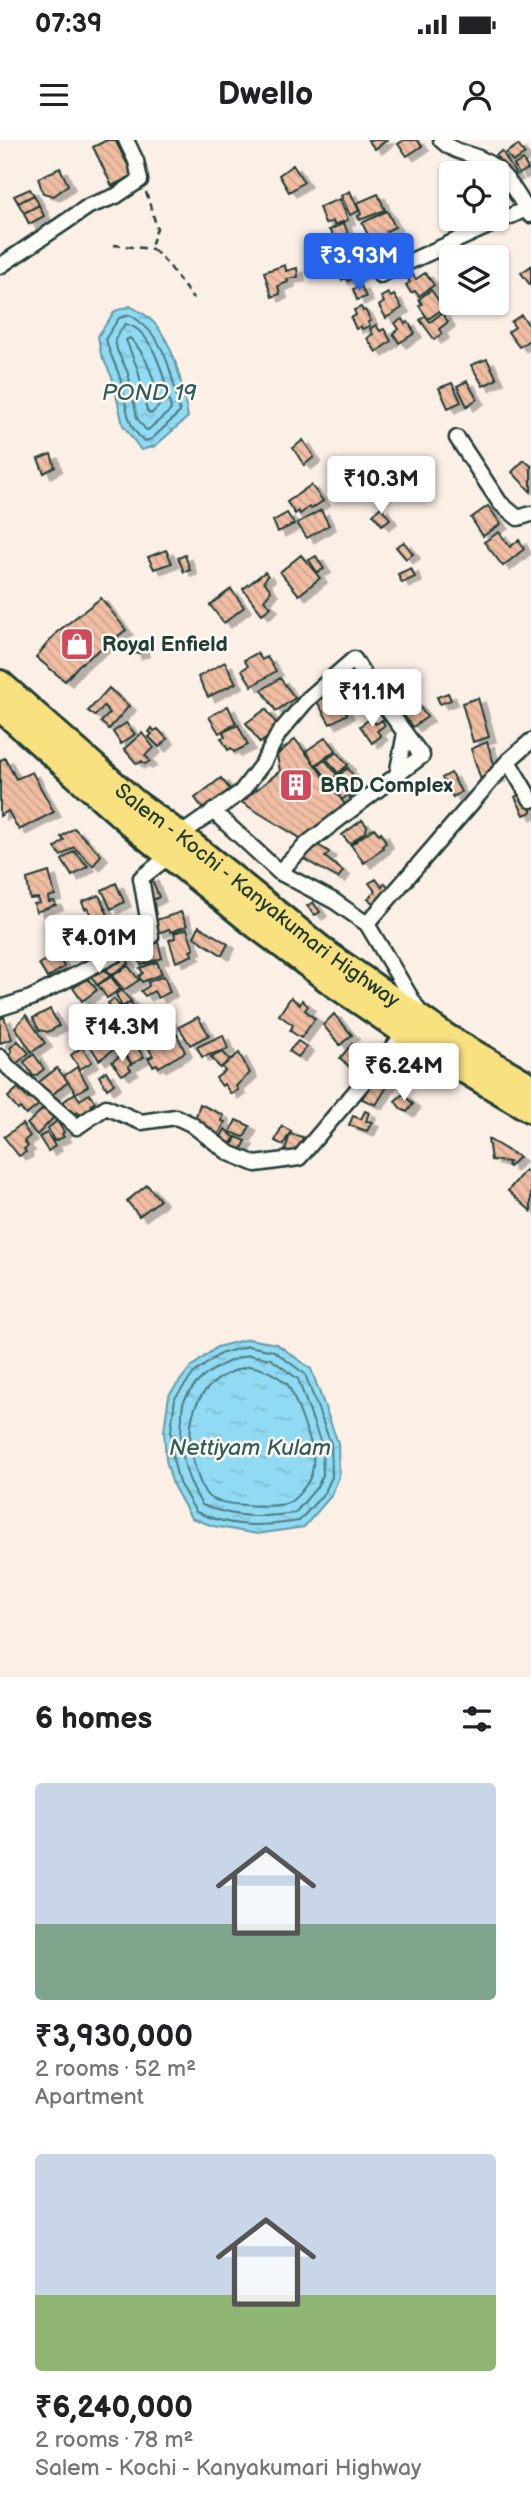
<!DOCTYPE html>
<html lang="en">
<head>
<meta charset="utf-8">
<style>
	:root { --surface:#fff; --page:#f6f6f6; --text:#202124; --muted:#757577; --accent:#2563eb }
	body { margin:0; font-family:"Balsamiq Sans",sans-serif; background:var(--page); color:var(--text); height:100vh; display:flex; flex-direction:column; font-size:26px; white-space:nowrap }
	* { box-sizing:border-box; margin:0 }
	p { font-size:23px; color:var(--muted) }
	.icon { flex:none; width:38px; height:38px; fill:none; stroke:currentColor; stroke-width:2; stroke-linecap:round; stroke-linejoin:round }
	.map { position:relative; height:1537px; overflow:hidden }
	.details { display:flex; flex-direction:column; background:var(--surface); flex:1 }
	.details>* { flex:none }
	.fabs { position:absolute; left:439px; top:21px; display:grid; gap:14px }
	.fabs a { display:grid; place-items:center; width:70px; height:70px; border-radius:7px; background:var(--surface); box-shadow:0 2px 5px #0004; font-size:35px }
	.price { position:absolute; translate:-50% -60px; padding:0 16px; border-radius:7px; background:#fff; color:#222; font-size:23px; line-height:46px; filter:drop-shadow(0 2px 4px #0008) }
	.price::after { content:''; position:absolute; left:50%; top:42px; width:21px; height:16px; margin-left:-10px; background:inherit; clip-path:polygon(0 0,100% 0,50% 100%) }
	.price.active { background:var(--accent); color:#fff }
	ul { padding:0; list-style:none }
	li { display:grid; align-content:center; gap:14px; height:371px; padding:0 35px }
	li span { display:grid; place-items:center; height:217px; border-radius:7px; color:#555 }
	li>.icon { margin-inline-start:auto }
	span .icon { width:126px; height:126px; fill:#fffc; stroke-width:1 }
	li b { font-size:30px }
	h2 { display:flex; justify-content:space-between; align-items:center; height:84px; padding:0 35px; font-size:30px }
	.status { display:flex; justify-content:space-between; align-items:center; height:49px; padding:0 35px; background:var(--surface); direction:ltr }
	.status svg { height:19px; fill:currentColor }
	header { display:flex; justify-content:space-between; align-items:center; height:91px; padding:0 35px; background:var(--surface); font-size:32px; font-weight:700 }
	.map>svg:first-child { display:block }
	.water { fill:url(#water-ripples); stroke:#639ba7; stroke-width:2 }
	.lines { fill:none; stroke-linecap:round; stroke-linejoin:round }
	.shore { stroke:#4d7c80; stroke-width:2 }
	.building { fill:url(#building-back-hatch); stroke:#1f3d34; stroke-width:2; filter:url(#shadow) }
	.minor-casing { stroke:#1f3d34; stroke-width:19 }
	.trunk-casing { stroke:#1f3d34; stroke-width:30 }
	.path { stroke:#1f3d34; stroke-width:2.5; stroke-dasharray:7 5; stroke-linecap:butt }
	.minor { stroke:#fdfcf7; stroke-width:14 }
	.trunk { stroke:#fae180; stroke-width:24 }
	.labels { text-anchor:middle; stroke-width:5; stroke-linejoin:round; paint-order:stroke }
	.poi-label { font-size:21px; font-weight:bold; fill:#1f3d34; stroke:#fdfcf7; text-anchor:start }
	.street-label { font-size:21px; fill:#1f3d34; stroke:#fdfcf7 }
	.water-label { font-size:23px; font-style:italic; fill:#365c5a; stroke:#fdfcf7 }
</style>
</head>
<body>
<div class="status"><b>07:39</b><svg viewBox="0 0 49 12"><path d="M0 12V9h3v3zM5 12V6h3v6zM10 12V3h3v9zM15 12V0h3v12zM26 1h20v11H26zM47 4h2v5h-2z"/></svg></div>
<header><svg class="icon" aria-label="menu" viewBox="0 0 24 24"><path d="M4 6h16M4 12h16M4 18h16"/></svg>Dwello<svg class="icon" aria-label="person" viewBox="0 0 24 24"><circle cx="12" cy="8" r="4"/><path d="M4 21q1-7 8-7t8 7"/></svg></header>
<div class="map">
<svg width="531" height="1537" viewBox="0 0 531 1537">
	<defs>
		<pattern id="water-ripples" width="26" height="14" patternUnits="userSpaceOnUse" patternTransform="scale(1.75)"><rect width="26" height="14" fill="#91daf3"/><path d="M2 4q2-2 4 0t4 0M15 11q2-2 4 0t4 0" fill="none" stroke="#7dbcd1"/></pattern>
		<pattern id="building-back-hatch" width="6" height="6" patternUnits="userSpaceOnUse" patternTransform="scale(1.75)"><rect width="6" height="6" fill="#f1bda3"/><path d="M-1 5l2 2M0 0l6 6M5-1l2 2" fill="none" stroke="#cea38d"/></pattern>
		<filter id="shadow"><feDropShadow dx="7" dy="4.5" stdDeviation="0" flood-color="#0004"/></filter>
	</defs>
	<rect width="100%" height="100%" fill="#fbefe6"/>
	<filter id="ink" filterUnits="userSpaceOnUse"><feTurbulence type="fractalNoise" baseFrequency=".0143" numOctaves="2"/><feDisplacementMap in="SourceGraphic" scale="14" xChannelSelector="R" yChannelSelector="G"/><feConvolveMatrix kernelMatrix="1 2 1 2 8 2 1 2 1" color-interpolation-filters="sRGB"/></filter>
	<g filter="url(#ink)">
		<path class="water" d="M130 166C136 170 144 173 149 178 175 201 182 245 188 277L155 306 141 310 123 285 112 237 101 214 98 196 115 171Z
			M248 1199 277 1204 311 1229 338 1303 339 1337 331 1356 304 1387 257 1394 213 1386 191 1378 173 1345 166 1320 164 1291 169 1255 190 1228 217 1207Z"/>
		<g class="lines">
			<path class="shore" d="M130 175C166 196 172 234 180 272L152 299 145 301C124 287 127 258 119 235 115 222 108 212 106 198L119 178Z
				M125 184C154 188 167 246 171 270L148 290 145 289 137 278 128 233 117 210 115 199Z
				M130 198C148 216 155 241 159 266L151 274 147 271 138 230 126 200Z
				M248 1206 274 1211 305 1234 331 1304 332 1337 325 1352 299 1381C260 1387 233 1388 196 1372L179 1343 173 1319 171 1291 175 1258 194 1233 220 1214Z
				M249 1215 271 1219 298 1239 322 1306 323 1335 317 1347 295 1373C261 1378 234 1378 202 1365 185 1337 178 1310 182 1277 182 1272 182 1265 184 1261 196 1236 224 1221 249 1215Z
				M249 1226C264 1228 275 1233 287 1244 292 1249 310 1299 312 1308 314 1317 314 1331 309 1340 306 1346 295 1360 288 1363 274 1368 222 1366 209 1357 201 1350 197 1333 194 1323 182 1274 199 1239 249 1226Z"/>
		</g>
		<path class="building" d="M107 0H115L133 35 112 46 93 7Z
			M368 0H387L375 9Z
			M404 0H417L422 6 407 16 398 4Z
			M518 5 525 14 513 22 506 13Z
			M502 11 516 35 510 38 496 15Z
			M523 20 528 29 519 34 514 25Z
			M293 25 304 42 289 52 279 35Z
			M60 28 68 45 54 56 43 53 38 38Z
			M30 49 34 55 18 63 14 56Z
			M350 51 359 71 350 75 341 56Z
			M378 54 385 70 360 80 358 76 361 74 357 63Z
			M34 55 39 65 24 73 18 63Z
			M340 59 348 80 334 85 333 81 325 84 319 67Z
			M39 65 44 76 29 84 24 73Z
			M387 71 395 87 386 91 389 97 373 105 362 83Z
			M344 83 351 102 348 103 350 107 342 111 340 107 336 109 333 103 337 101 329 90Z
			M396 99 404 119 391 124 389 119 381 122 375 107Z
			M373 105 377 121 370 123 366 107Z
			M365 111 368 119 363 121 365 125 368 124 371 131 348 141 346 138 342 140 336 128 341 126 338 118 352 112 357 122 360 121 357 115Z
			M285 125 286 131 297 128 298 137 287 139 288 142 278 146 280 154 272 157 264 132Z
			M531 126V146L521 133Z
			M425 133 434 145 419 156 415 151 411 153 406 145 410 142 408 139 413 135 416 139Z
			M361 146 366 157 357 160 353 149Z
			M431 150 444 168 428 179 419 166 422 164 419 159Z
			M388 153 391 157 394 155 402 168 386 178 379 166 384 162 381 157Z
			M361 167 363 171 365 170 371 181 368 182 370 186 362 189 361 186 356 189 351 178 356 175 354 170Z
			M442 173 448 182 439 189 442 194 434 199 420 180 426 176 430 182Z
			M521 175 531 188V199L519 207 508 192 515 187 511 182Z
			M402 179 405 184 408 182 415 193 399 203 393 193 399 189 395 183Z
			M376 185 380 191 384 189 391 201 376 212 367 198 373 194 370 189Z
			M487 219 497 239 483 246 471 225Z
			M467 241 477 259 467 266 457 246Z
			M452 243 461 262 448 268 439 248Z
			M303 300 314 317 304 325 293 308Z
			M51 314 55 327 44 333 38 319Z
			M524 320 531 326V352L512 332Z
			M311 345 323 361 311 369 309 367 300 374 298 371 295 374 287 362Z
			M488 366 501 384 483 396 471 378Z
			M381 367 390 379 382 385 373 374Z
			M321 370 329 385 307 398 297 383Z
			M287 373 294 384 278 392 273 381Z
			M499 392 510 407 519 400 524 409 503 426 484 402Z
			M404 402 413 414 406 419 396 407Z
			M166 410 172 423 154 429 148 417Z
			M185 415 190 430 184 432 178 418Z
			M301 415 320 438 299 455 280 432Z
			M316 416 324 429 317 432 309 420Z
			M411 428 415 437 402 443 398 434Z
			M265 432 268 436 264 441 271 451 264 460 271 467 262 474 243 449Z
			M231 449 244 467 224 483 210 465Z
			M101 458 126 490 79 525 65 541 36 517 57 492Z
			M139 501 142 512 134 514 132 503Z
			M257 513 262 520 267 517 276 531 252 546 242 530 248 526 244 520Z
			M225 522 236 543 208 557 198 537Z
			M383 535 394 549 387 554 382 550 378 551 372 543Z
			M349 537 352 541 347 546 352 553 341 562 347 574 330 584 315 558Z
			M280 538 295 558 276 571 262 550Z
			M109 548 129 566 109 589 101 582 110 573 104 566 95 576 88 571Z
			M448 553 451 560 440 564 437 557Z
			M478 558 489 597 473 602 462 563Z
			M415 561 427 577 413 587 400 571Z
			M228 566 236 583 219 593 209 577Z
			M266 569 280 589 260 603 246 583Z
			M371 578 376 584 382 580 385 585 377 591 381 596 372 603 360 586Z
			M126 583 135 594 121 604 113 592Z
			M238 585 248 605 234 612 231 608 228 610 221 598 225 597 223 592Z
			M152 588 154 591 158 589 167 599 159 607 149 597 152 594 149 592Z
			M142 593 154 608 145 615 150 621 145 624 142 621 137 624 124 609Z
			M326 597 336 610 315 625 306 611Z
			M295 599 347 667 302 699 241 662 280 631 277 615Z
			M487 602 498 637 482 643 471 609Z
			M337 612 348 625 338 633 327 619Z
			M5 618 16 639 32 632 54 672 19 690 8 671 0 676V620Z
			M325 620 337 635 329 641 317 625Z
			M348 628 361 647 350 658 348 655 342 660 330 642Z
			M451 633 461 652 453 657 442 638Z
			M221 638 230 649 204 670 195 658Z
			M524 652 531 666V672L524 675 515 657Z
			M362 680 367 686 366 691 350 704 342 695Z
			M74 688 101 715 93 726 74 707 61 716 55 708 64 700 61 697Z
			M374 688 379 694 381 692 386 703 382 706 383 708 364 723 351 705Z
			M315 703 329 712 325 717 343 731 338 738 302 718Z
			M74 711 88 726 72 736 62 720Z
			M49 732 55 755 48 757 49 762 54 761 56 765 36 772 34 764 40 763 38 758 30 759 27 739Z
			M151 737 159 757 149 762 144 739Z
			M376 739 382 747 385 743 392 751 378 767 368 759 375 751 369 743Z
			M116 743 124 762 111 769 102 750Z
			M99 755 108 775 101 778 97 775 91 778 88 768 85 769 82 762Z
			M313 762 320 772 315 775 307 766Z
			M181 772 187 786 171 792 169 789 158 793 153 781Z
			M83 784 92 799 70 811 61 796Z
			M130 786 135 797 116 807 112 795Z
			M199 786 228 804 222 815 194 797Z
			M100 788 110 807 99 812 91 793Z
			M187 789 194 809 190 811 193 815 176 822 169 800 175 798 174 793Z
			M158 802 162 818 141 825 136 811 147 808 146 805Z
			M57 814 64 827 47 838 39 824Z
			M124 815 129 823 111 835 104 825Z
			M157 822 162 834 142 842 139 836 143 833 140 828Z
			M100 825 110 836 97 845 89 834Z
			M128 826 139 840 124 850 112 836Z
			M164 836 170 852 158 858 154 851 145 856 141 851 149 846 148 842Z
			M111 837 120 849 107 858 98 845Z
			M88 839 97 850 82 861 73 848Z
			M121 850 131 861 122 867 116 854Z
			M291 857 300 865 302 860 308 866 305 870 315 879 301 898 290 891 293 885 279 875Z
			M114 859 124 872 116 879 109 870 111 868 108 863Z
			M131 862 141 878 132 884 122 868Z
			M50 869 59 886 48 892 39 890 33 878Z
			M106 869 118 884 98 895 91 887 96 883 92 878Z
			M334 874 352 895 340 905 323 885Z
			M26 875 45 903 32 912 15 887Z
			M4 877 12 899 0 903V879Z
			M198 877 209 895 190 905 179 887Z
			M168 878 172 886 162 893 157 884Z
			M147 879 157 895 144 903 140 899 136 902 130 893 133 890 131 888Z
			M107 894 116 908 99 920 89 904Z
			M177 894 185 912 159 927 157 924 153 926 148 918 153 916 149 909Z
			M223 895 228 909 202 917 197 907Z
			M131 900 144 917 132 924 121 907Z
			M18 901 29 913 16 924 8 915 12 911 10 908Z
			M298 901 307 907 298 917 289 911Z
			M352 904 374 925 361 938 340 918Z
			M82 907 92 922 80 929 71 915Z
			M223 912 230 920 220 928 211 917Z
			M124 913 131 924 128 926 131 930 122 935 112 922Z
			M239 913 250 933 236 946 238 950 231 954 224 944 222 946 216 938 225 931 222 927Z
			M34 914 44 929 34 937 24 922Z
			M77 927 88 946 76 953 64 936Z
			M57 928 68 942 49 957 38 943Z
			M378 930 391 940 376 965 362 959Z
			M106 931 114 944 107 949 99 936Z
			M18 948 28 959 34 955 41 963 26 975 20 968 18 970 8 957Z
			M75 953 80 960 89 954 95 962 91 965 95 971 83 979 78 972 73 975 63 962Z
			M403 954 413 964 407 972 401 969 395 961Z
			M48 964 57 974 37 995 27 984Z
			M200 964 223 975 222 981 225 982 217 998 194 982Z
			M365 971 369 973 366 981 372 982 367 991 349 985 353 976 361 979Z
			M236 980 250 986 244 997 230 992Z
			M57 981 64 992 62 994 64 997 54 1001 48 988Z
			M22 984 30 996 24 1001 28 1006 24 1009 26 1012 19 1016 4 997Z
			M282 986 291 991 283 1005 275 1001Z
			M225 989 235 998 228 1006 221 997Z
			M47 993 55 1006 48 1011 39 997Z
			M290 994 303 997 301 1003 306 1004 297 1016 284 1014Z
			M236 997 246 1001 239 1014 230 1011Z
			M488 999 519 1017 509 1027 507 1025 509 1022 491 1020Z
			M525 1030 531 1035V1071L508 1051Z
			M147 1045 160 1060 139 1076 127 1061Z"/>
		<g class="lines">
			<g class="minor-casing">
				<path id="minor" d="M441 0C455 14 470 12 485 21 506 32 518 56 530 75
					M0 126 89 66 116 56 140 40 136 21 126 0
					M380 135 526 69
					M457 298 500 363 518 378 531 374
					M508 621 531 660
					M397 635 405 593
					M213 671 279 732 334 761 367 784 508 621 531 601
					M180 695 241 652 263 623 279 593 308 559 354 519 374 551 422 616 309 702 279 732
					M367 784 420 873
					M0 868 31 858 151 796 141 738 169 716
					M0 917 9 928 77 987 106 967 141 982 176 977 191 984 229 1013 256 1024 299 1018 406 892"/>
			</g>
			<g class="trunk-casing">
				<g id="trunk">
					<path id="s1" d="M0 543 136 663 180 695 328 814 447 897 531 946"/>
					<path d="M0 568 141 693 255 785 332 843 435 913 531 970"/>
				</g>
			</g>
			<path class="path" d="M146 52 157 88 152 103 153 109 168 124 193 159
				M114 105 153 109"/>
			<use href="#minor" class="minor"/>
			<use href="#trunk" class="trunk"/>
		</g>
	</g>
	<defs>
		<g id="shop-square" transform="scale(1.75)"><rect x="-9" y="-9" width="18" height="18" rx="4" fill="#d1495b" stroke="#fdfcf7"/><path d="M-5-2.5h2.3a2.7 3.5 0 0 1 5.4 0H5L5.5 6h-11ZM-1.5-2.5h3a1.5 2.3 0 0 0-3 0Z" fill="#fff"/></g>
		<g id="building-square" transform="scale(1.75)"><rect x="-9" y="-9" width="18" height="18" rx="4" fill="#d1495b" stroke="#fdfcf7"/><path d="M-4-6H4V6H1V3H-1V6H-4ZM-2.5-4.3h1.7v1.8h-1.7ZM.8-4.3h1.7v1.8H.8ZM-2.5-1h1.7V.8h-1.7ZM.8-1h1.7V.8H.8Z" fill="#fff"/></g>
	</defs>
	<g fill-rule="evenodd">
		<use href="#shop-square" x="77" y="504"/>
		<use href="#building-square" x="296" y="645"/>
	</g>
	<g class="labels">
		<g class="poi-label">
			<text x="102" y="511">Royal Enfield</text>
			<text x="320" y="652">BRD Complex</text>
		</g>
		<g class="street-label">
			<text dy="7" stroke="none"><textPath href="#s1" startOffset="334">Salem - Kochi - Kanyakumari Highway</textPath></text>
		</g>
		<g class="water-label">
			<text x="149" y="260">POND 19</text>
			<text x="250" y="1315">Nettiyam Kulam</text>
		</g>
	</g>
</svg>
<div class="fabs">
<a><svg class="icon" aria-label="locate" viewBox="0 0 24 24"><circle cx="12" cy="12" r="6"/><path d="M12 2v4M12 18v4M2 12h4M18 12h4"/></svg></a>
<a><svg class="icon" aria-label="layers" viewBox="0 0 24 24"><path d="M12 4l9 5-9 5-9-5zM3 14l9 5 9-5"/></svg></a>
</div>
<b class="price active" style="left:359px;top:153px">₹3.93M</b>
<b class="price" style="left:381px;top:376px">₹10.3M</b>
<b class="price" style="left:372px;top:589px">₹11.1M</b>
<b class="price" style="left:99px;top:835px">₹4.01M</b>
<b class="price" style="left:122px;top:924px">₹14.3M</b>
<b class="price" style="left:404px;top:963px">₹6.24M</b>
</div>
<section class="details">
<h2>6 homes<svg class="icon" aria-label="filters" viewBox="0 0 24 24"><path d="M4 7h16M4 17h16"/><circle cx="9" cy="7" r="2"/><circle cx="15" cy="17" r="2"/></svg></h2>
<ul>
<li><span style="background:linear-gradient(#c9d6e8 65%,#7fa58c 0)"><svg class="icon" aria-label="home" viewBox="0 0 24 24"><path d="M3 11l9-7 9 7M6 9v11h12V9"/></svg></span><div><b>₹3,930,000</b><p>2 rooms · 52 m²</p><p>Apartment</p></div></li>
<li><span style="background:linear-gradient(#c9d6e8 65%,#8fb573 0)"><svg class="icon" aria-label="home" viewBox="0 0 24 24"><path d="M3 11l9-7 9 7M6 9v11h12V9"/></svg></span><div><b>₹6,240,000</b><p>2 rooms · 78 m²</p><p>Salem - Kochi - Kanyakumari Highway</p></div></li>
</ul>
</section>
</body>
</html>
